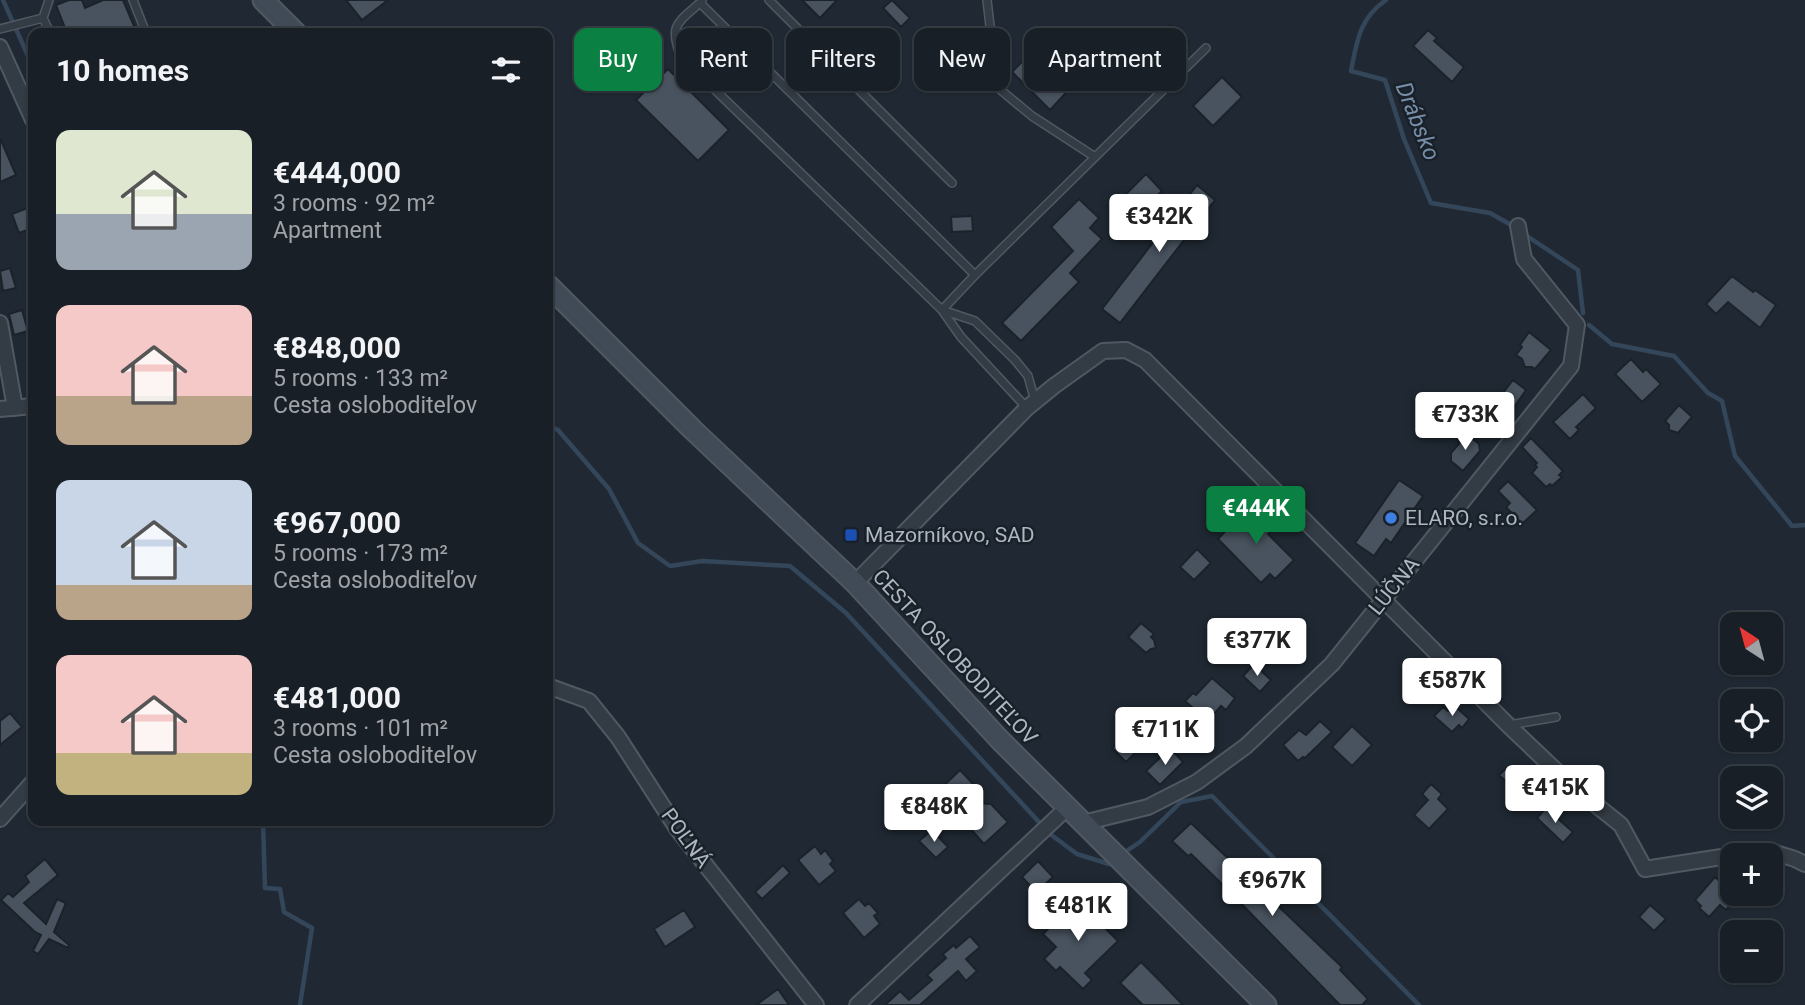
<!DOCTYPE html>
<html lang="en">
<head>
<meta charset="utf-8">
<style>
	:root { --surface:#181f26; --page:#21272e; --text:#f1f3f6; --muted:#9fa2a7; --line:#363d43; --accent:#0b8043 }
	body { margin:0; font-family:Roboto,sans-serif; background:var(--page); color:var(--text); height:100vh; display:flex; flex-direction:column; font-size:26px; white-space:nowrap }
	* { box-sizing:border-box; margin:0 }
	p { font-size:23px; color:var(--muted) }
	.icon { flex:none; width:38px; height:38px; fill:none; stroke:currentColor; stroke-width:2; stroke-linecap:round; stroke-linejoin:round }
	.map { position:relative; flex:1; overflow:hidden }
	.side { position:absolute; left:28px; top:28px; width:525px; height:798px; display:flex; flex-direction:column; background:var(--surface); border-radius:14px; box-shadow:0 2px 5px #0004,0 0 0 2px var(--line) }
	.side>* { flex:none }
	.hud { position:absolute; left:574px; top:28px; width:665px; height:63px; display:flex; gap:14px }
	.needle { width:46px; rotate:324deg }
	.fabs { position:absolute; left:1720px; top:612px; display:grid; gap:14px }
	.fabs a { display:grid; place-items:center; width:63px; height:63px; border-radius:14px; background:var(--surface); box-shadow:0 2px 5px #0004,0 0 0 2px var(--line); font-size:35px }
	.price { position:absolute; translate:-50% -60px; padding:0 16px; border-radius:7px; background:#fff; color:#222; font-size:23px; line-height:46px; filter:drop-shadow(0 2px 4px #0008) }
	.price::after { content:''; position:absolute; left:50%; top:42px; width:21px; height:16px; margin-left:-10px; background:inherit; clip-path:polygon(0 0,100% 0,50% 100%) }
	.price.selected { background:var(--accent); color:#fff }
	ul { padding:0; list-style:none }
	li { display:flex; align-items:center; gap:21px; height:175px; padding:0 28px }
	li span { display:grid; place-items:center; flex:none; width:196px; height:140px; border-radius:14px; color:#555 }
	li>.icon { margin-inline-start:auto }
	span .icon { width:84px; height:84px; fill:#fffc; stroke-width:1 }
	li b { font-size:30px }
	h2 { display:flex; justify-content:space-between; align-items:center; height:84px; padding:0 28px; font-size:30px }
	.chip { padding:0 24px; border-radius:14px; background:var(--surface); box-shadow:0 2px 5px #0004,0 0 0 2px var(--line); font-size:24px; line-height:63px }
	.chip.selected { background:var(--accent); color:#fff }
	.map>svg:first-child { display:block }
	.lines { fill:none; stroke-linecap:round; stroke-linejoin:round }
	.stream { stroke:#34465a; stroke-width:4.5 }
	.building { fill:#48535f; stroke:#1b222a; stroke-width:2 }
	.service-casing { stroke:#505962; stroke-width:10 }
	.minor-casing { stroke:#505962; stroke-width:18 }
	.secondary-casing { stroke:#505962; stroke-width:23 }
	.service { stroke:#333b44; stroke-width:7 }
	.minor { stroke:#333b44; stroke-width:14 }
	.secondary { stroke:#414a57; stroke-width:19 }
	.shop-dot { fill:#3f7fe0; stroke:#192028; stroke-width:2.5 }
	.transit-dot { fill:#1a4fb4; stroke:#192028; stroke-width:2.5 }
	.labels { text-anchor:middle; stroke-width:5; stroke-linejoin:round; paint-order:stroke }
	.poi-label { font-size:21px; fill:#adb6c1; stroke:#192028; text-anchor:start }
	.street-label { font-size:21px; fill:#adb6c1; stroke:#192028 }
	.water-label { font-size:23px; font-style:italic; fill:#768ea9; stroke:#192028 }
</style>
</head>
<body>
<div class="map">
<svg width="1805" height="1005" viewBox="0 0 1805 1005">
	<rect width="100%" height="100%" fill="#202933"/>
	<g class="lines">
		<path class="stream" d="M3 0 33 67
			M1386 0C1359 19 1357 41 1351 71L1385 80 1404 139 1431 203 1490 213 1513 226
			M1524 234 1578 270 1583 313
			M1589 325 1612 344 1674 356 1708 393 1722 401 1735 456 1792 526 1805 525
			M548 425 558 430 609 489 638 543 670 566 702 561 790 566 846 613 1050 834 1077 854 1109 864 1112 861
			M263 821 265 888 280 889 284 912 312 928 300 1005
			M1122 854 1140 842 1181 802 1212 796 1419 1005"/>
	</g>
	<path class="building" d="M69 0H82L85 8 103 0H123L137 33H67L56 5Z
		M346 0H388L362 20Z
		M802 0H837L820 18Z
		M892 0 910 18 901 27 883 8Z
		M1170 25 1189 42 1158 77 1139 60Z
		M1428 30 1437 38 1434 41 1464 67 1452 82 1413 46Z
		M1040 43 1078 80 1050 110 1012 72Z
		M668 69 729 130 698 161 636 100Z
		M1222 77 1242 97 1213 126 1193 106Z
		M0 138 16 175 0 182Z
		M1146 174 1162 191 1132 220 1116 204Z
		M1197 185 1215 200 1120 323 1102 309Z
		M1079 199 1099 218 1090 228 1102 239 1070 273 1079 282 1021 341 1002 323 1073 251 1051 227Z
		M30 207 33 216V228L19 233 12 214Z
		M972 216 973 231 952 232 951 217Z
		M10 268 16 288 3 291 0 271Z
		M1732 276 1753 292 1755 290 1776 305 1760 328 1728 302 1716 314 1706 304Z
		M22 310 28 331 14 335 9 314Z
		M1529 332 1551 350 1535 369 1532 367H1525L1522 359 1516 355 1522 347 1520 345Z
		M1631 359 1643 372 1646 369 1661 384 1642 402 1615 374Z
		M1513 380 1526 390 1508 416 1494 404Z
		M1583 394 1596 408 1576 427 1579 430 1570 439 1553 422Z
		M1679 405 1692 417 1678 433 1669 430V425L1665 421Z
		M1467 434 1479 444 1480 451 1463 471 1451 461V453Z
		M1531 438 1563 471 1559 475 1562 477 1552 486 1550 484 1546 487 1532 473 1537 467 1535 465 1537 463 1522 447Z
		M1399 480 1423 496 1391 543 1386 539 1374 556 1355 543Z
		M1508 481 1537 510 1522 524 1506 507 1510 503 1498 491Z
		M1249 506 1272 530 1268 534 1294 560 1275 579 1270 574 1261 583 1218 539Z
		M1197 549 1211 563 1194 580 1180 567Z
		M1141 623 1154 634 1151 637 1154 640 1156 648 1151 649 1146 653 1128 637Z
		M1254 664 1271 680 1260 692 1243 676Z
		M1212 678 1235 698 1226 710 1221 706 1208 721 1185 701 1193 693 1196 695Z
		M1454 705 1469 719 1462 728 1459 725 1452 732 1434 716 1443 707 1448 711Z
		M10 713 22 727 0 745V721Z
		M1320 721 1332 732 1305 758 1303 757 1298 761 1283 745 1299 730 1306 735Z
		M1135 726 1148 740 1126 762 1112 748Z
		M1352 726 1372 745 1352 766 1332 747Z
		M1170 748 1183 762 1160 785 1146 771Z
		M1510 765 1514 769 1518 766 1532 780 1518 793 1499 775Z
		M960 770 977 788 976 803 991 804 1008 822 984 844 968 826V811H953L936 793Z
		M1431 784 1442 794 1438 799 1448 809 1429 829 1414 815 1428 800 1422 794Z
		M1546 808 1573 832 1563 843 1537 818Z
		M1191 823 1342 967 1340 970 1368 999 1362 1005H1340L1226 888 1191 854 1188 856 1172 841Z
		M932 830 948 847 936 858 919 841Z
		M815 846 821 854 825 850 833 861 830 864 836 871 819 885 798 860Z
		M45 859 58 875 24 903 46 924 57 899 66 903 54 932 69 945 68 948 49 939 38 954 33 951 41 935 35 932 1 900 8 893 13 897 29 882 25 876Z
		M1038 861 1053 877 1036 892 1022 877Z
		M783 865 790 873 762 899 755 892Z
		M1715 877 1737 897 1726 910 1720 905 1709 917 1699 908 1701 906 1695 900Z
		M859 899 865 906 869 903 878 913 874 916 880 924 864 938 843 913Z
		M1077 900 1118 941 1085 973 1092 980 1083 989 1060 967 1056 971 1044 959 1056 947 1043 934Z
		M1650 905 1666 919 1654 931 1639 917Z
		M684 910 695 927 665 947 654 929Z
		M970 936 980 947 966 959 977 971 966 981 958 971 920 1005H885L900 991 909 1000 932 980 927 975 946 958 943 954 954 945 956 948Z
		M1141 962 1161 982 1183 1005H1143L1120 983Z
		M778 989 789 1005H756Z"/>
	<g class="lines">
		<g class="service-casing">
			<path id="service" d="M133 0 146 33
				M769 0 952 183
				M987 0 997 87 1032 116 1095 157
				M702 1C678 23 668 24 681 57L942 310 961 337 1027 408
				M700 3 975 275 942 310 975 321 1015 360 1028 376 1035 401
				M43 18 50 33
				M0 29 43 18 49 0
				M975 275 1206 48
				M1509 725 1556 717"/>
		</g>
		<g class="minor-casing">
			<path id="minor" d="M0 47 33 120
				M0 323 15 408
				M0 409 33 406
				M855 583 1027 408 1054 386 1103 351 1126 350 1145 360 1508 725 1570 784 1621 825 1645 869 1766 850 1795 859 1805 864
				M548 686 589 701 618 737 678 830 816 1005
				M0 819 33 782
				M1083 823 1148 807 1197 782 1246 746 1332 664 1571 366 1577 325 1524 259 1518 226
				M857 1005 1068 807"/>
		</g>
		<g class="secondary-casing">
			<path id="secondary" d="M263 0 296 33
				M548 285 693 430 855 583 1000 740 1266 1005"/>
		</g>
		<use href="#service" class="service"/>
		<use href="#minor" class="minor"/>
		<use href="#secondary" class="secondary"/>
	</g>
	<circle class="shop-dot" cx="1391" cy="518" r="7"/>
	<rect class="transit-dot" x="844" y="528" width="14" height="14" rx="3.5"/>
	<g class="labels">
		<g class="poi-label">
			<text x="1405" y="525">ELARO, s.r.o.</text>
			<text x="865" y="542">Mazorníkovo, SAD</text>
		</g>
		<g class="street-label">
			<text transform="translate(1394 586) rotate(-51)" y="7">LÚČNA</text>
			<text transform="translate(955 657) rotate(47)" y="7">CESTA OSLOBODITEĽOV</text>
			<text transform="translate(686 838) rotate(54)" y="7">POĽNÁ</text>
		</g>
		<g class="water-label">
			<text transform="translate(1418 121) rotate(68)" y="8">Drábsko</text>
		</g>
	</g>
</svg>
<div class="fabs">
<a><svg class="needle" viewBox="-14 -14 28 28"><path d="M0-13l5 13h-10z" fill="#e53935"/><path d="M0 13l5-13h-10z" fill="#9fa2a7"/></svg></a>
<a><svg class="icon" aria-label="locate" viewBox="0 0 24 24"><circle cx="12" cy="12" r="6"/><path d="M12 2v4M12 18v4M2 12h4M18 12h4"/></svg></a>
<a><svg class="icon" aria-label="layers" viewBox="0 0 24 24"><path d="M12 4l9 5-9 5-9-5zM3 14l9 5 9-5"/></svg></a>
<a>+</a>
<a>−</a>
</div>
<b class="price" style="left:1159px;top:254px">€342K</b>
<b class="price" style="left:1465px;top:452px">€733K</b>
<b class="price selected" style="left:1256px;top:546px">€444K</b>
<b class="price" style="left:1257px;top:678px">€377K</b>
<b class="price" style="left:1452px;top:718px">€587K</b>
<b class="price" style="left:1165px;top:767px">€711K</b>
<b class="price" style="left:1555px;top:825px">€415K</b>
<b class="price" style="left:934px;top:844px">€848K</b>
<b class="price" style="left:1272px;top:918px">€967K</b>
<b class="price" style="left:1078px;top:943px">€481K</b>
<div class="hud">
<a class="chip selected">Buy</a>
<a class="chip">Rent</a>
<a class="chip">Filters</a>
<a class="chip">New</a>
<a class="chip">Apartment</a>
</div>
<section class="side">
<h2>10 homes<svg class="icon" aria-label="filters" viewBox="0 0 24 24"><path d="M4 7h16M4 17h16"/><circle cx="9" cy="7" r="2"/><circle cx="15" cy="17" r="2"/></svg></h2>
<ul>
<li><span style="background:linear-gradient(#dfe7d0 60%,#9aa5b1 0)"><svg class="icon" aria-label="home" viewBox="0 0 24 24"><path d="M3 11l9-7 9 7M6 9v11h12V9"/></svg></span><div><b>€444,000</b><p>3 rooms · 92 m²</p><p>Apartment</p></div></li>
<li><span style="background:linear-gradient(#f6c9c9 65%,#b9a48a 0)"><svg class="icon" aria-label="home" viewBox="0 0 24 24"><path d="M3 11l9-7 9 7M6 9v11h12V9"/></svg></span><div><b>€848,000</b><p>5 rooms · 133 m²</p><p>Cesta osloboditeľov</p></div></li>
<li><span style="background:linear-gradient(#c9d6e8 75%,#b9a48a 0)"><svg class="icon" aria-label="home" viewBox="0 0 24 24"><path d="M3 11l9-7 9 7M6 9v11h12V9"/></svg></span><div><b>€967,000</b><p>5 rooms · 173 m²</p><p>Cesta osloboditeľov</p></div></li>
<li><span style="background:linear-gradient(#f6c9c9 70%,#c2b280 0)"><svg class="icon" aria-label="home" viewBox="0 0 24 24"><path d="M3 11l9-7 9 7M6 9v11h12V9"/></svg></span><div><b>€481,000</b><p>3 rooms · 101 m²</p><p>Cesta osloboditeľov</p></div></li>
</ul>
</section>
</div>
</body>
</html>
